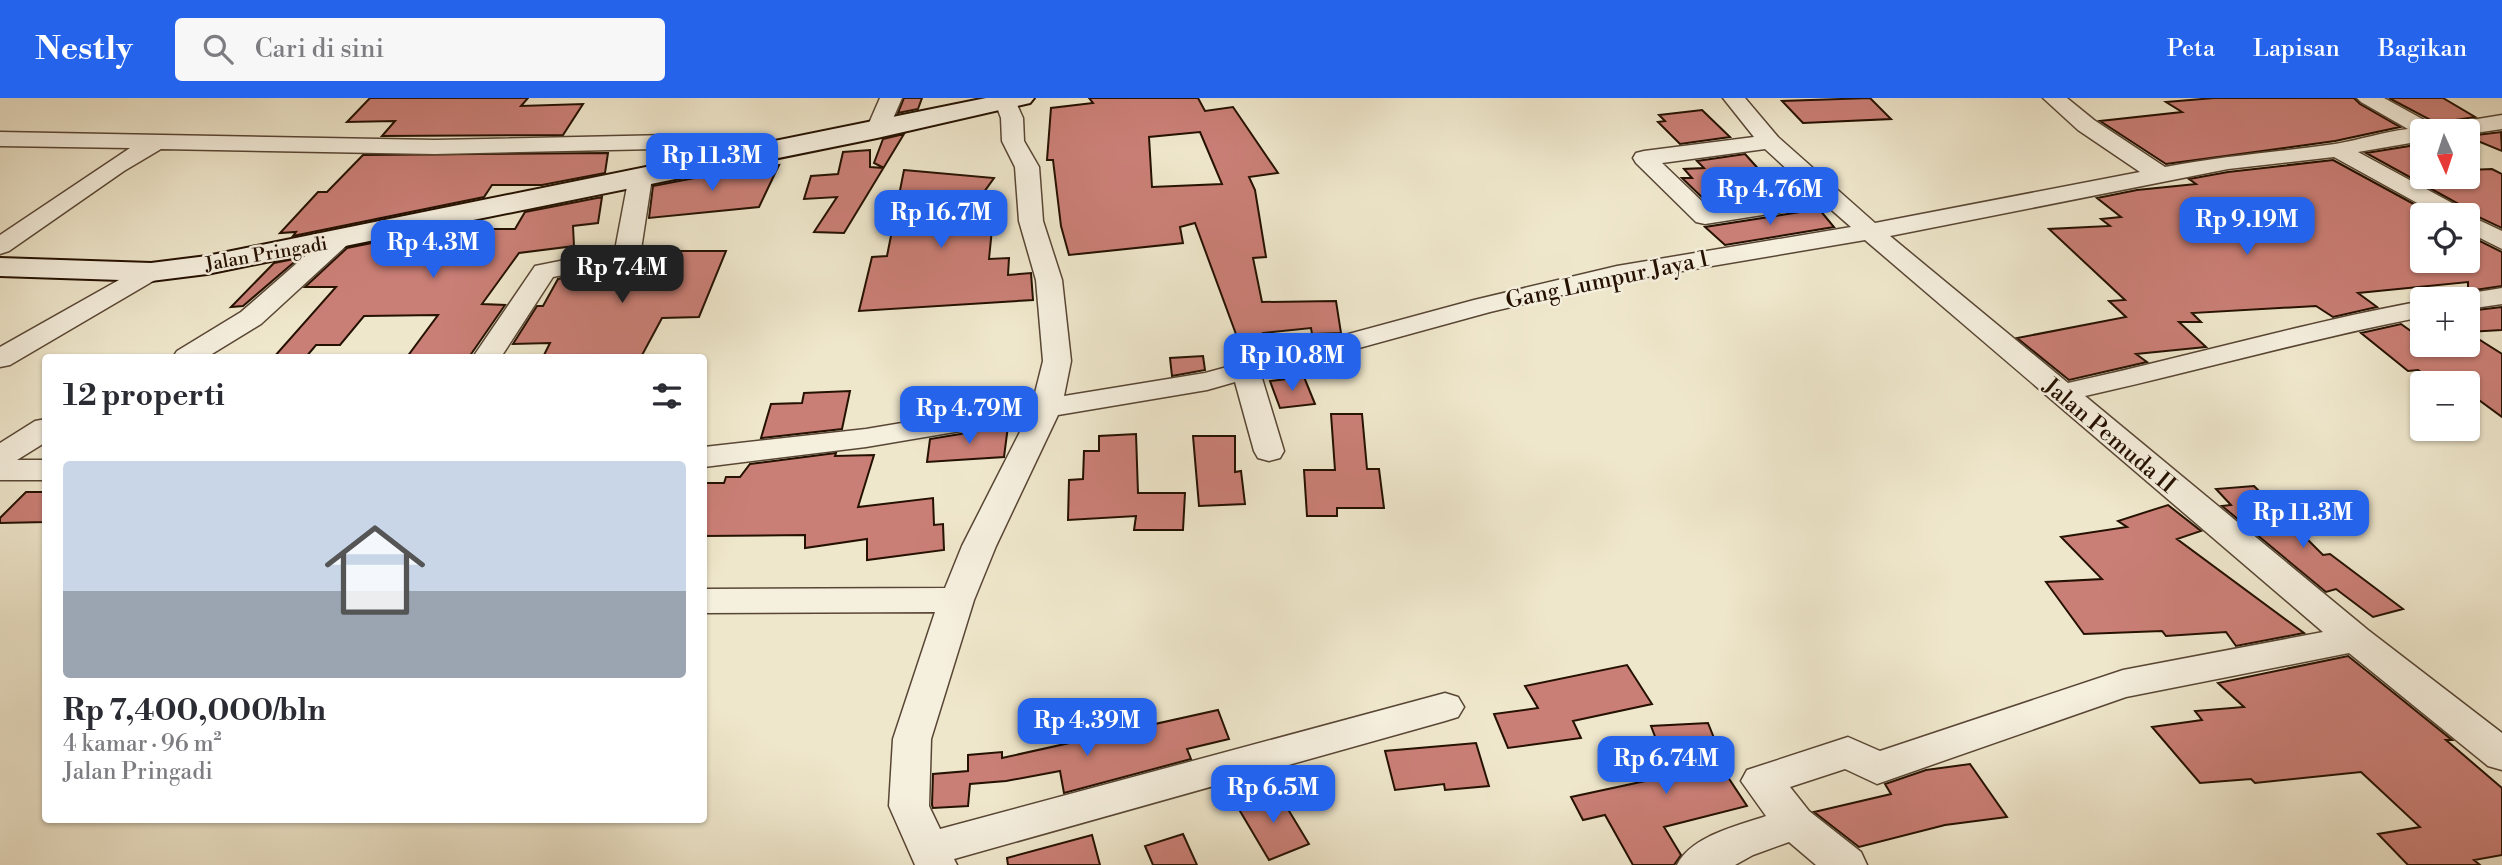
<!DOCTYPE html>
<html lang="id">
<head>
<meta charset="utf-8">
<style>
	:root { --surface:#fff; --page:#f7f7f7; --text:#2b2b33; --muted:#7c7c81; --accent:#2563eb }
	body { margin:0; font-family:"Libre Bodoni",serif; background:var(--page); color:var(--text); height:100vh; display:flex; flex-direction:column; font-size:26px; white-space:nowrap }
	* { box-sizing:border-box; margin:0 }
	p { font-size:23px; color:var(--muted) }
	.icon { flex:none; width:38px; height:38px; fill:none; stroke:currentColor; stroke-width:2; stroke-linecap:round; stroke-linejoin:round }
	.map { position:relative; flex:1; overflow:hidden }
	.panel { position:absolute; left:42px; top:256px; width:665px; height:469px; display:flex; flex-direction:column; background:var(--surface); border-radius:7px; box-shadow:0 2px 5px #0004 }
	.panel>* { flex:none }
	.needle { width:46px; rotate:177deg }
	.fabs { position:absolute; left:2410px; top:21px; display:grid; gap:14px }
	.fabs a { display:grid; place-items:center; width:70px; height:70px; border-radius:7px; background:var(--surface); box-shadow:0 2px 5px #0004; font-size:35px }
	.price { position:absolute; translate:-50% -60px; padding:0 16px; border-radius:14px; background:var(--accent); color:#fff; font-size:23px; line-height:46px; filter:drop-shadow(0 2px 4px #0008) }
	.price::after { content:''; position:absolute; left:50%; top:42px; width:21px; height:16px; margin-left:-10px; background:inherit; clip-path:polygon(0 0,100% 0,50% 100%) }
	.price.selected { background:#222; color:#fff }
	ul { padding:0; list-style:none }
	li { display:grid; align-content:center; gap:14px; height:371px; padding:0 21px }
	li span { display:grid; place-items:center; height:217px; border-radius:7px; color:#555 }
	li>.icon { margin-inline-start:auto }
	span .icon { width:126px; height:126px; fill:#fffc; stroke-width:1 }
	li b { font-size:30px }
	h2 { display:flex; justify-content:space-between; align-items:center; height:84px; padding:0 21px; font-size:30px }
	header { display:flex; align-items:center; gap:42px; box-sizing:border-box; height:98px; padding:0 35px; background:var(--accent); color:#fff }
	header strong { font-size:33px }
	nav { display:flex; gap:38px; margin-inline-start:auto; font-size:24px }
	.search { width:490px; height:63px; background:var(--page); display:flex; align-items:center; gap:18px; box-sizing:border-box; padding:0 24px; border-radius:7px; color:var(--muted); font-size:26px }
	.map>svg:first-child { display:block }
	.building { fill:#ca7f76; stroke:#251101; stroke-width:2; fill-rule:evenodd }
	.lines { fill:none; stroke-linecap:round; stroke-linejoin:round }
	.street-casing { stroke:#584634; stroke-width:3 }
	.secondary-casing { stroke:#251101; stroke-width:4 }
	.street { fill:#f5efde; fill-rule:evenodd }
	.secondary { fill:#f5efde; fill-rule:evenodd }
	.labels { text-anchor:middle; stroke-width:5; stroke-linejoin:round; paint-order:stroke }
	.far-street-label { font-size:19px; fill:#251101; stroke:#f5efde }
	.street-label { font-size:23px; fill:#251101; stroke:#f5efde }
</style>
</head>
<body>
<header>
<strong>Nestly</strong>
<div class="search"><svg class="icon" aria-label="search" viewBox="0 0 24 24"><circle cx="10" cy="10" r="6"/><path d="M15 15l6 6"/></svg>Cari di sini</div>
<nav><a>Peta</a><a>Lapisan</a><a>Bagikan</a></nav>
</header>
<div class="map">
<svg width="2502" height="767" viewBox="0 0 2502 767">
	<rect width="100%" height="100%" fill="#efe7cc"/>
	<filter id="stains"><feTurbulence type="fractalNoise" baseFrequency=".00286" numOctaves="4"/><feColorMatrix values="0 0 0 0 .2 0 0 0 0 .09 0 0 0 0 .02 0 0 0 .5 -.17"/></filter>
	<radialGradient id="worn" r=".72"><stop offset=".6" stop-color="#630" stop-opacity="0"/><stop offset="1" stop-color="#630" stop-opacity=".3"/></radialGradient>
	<path class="building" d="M370 0H528L521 8 583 6 563 37 382 38 395 23 347 24Z
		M904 0H922L918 11 898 15Z
		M1089 0H1198L1205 13 1233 9 1278 75 1249 79 1255 92 1266 159 1253 160 1262 204 1336 203 1341 235 1312 236 1311 230 1263 235 1266 244 1240 247 1195 125 1180 129 1183 145 1069 157 1061 128 1053 62H1047L1051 10 1093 5ZM1200 34 1222 86 1152 89 1149 39Z
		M1870 0 1891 21 1803 25 1782 3Z
		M2214 0H2354L2360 6 2400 29 2335 43 2166 66 2100 23 2182 14 2166 4Z
		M2389 0H2443L2475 19 2436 25Z
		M1702 12 1730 39 1680 46 1658 24 1665 23 1659 17Z
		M2501 34 2502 53 2468 39V38Z
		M904 36 844 135 814 134 837 99 804 101 811 78 838 76 843 54 870 52V69L884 70 874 65 883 41Z
		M726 42 722 51 678 60 683 44Z
		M2422 46V79H2468V72L2492 71 2502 76V130L2470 115 2466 110 2366 55Z
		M608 55 605 75 542 87H492L484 99 293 138 296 134 280 135 318 94H327L363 57Z
		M1745 56 1771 85 1797 84 1806 94 1711 108 1682 80H1692L1684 71 1704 70 1697 63Z
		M2333 62 2434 117H2422V163H2468V137L2502 154V188L2468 193V184L2358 195 2377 209 2333 219 2316 208 2192 215 2201 224H2179L2206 249 2136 256 2147 264 2069 282 2017 240 2126 219 2109 203 2125 202 2049 131 2110 128 2101 121 2121 119 2097 100 2137 92 2196 86 2189 81 2228 74Z
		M779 67 759 109 649 120 653 88 710 77 709 79Z
		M904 72 994 80 964 122 993 121 989 161 1009 160 1008 177 1031 175 1033 202 859 213 872 159 887 158Z
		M602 99 598 125 573 128 574 148 519 155 482 206 505 207 469 259H407L438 217 364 218 340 247H316L306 259H274L336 189H305L347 150 465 126 462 131H515L525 114Z
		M1819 111 1834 129 1725 147 1705 129Z
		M643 153H726L699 219 662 220 641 259H543L550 245 513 246 537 208H543L558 181 611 171 642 170Z
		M299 160 243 208 231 209 274 165Z
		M2502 209V232L2468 234V213Z
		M2401 226 2422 241V247H2468V238L2472 237 2502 256V319L2468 294V285H2436L2418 272 2408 273 2361 235Z
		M1203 258 1205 272 1172 278 1170 260Z
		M1304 279 1315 306 1280 310 1270 283Z
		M1011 291 1009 304 959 313 961 294Z
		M850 293 842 331 761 340 771 306 802 305 804 295Z
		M1331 316H1362L1367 371H1379L1384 410H1337V418H1307L1304 372H1335Z
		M1008 328 1004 359 927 364 930 341Z
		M1136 336 1138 395H1185L1183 432H1134L1136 418 1068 422 1069 382 1083 381 1084 353H1099V338Z
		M1193 338H1235V374L1241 373 1245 406 1199 408Z
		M836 355 835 358 874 357 858 409 933 400 934 427 943 426 944 452 867 462V441L805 450V437L704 438V385H724L726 379H740L750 366Z
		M2254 388 2323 457 2330 456 2403 511 2373 519 2336 491 2326 494 2222 408 2231 407 2216 391Z
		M26 394H46V424L0 425V420Z
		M2168 407 2201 433 2177 441 2304 535 2236 548 2226 534 2166 538 2162 533 2084 536 2046 484 2102 481 2061 439 2127 429 2118 423Z
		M2348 558 2452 642H2446L2502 690V757L2474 762 2480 767H2408L2378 736 2420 729 2361 674 2255 685 2251 681 2200 685 2152 629 2202 622 2195 613 2244 609 2218 585Z
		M1627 567 1652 606 1573 623 1581 640 1508 650 1494 616 1538 610 1525 588Z
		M1218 612 1229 641 1187 651 1191 661 1064 695 1060 673 1006 683 970 686 968 708 933 710 932 707 933 676 968 673V657L1002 654V660Z
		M1708 625 1720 655H1712L1747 708 1664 729 1681 757 1674 767H1633L1605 717 1583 722 1571 699 1673 677 1664 662 1651 628Z
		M1476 645 1489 688 1445 692 1444 686 1395 692 1385 653Z
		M1970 666 2007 719 1945 727 1859 749 1814 714 1891 696 1885 686 1926 672Z
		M1277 693 1309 746 1269 762 1237 708Z
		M1183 736 1197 767H1153L1145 748Z
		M1092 737 1100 767H1008L1007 760Z"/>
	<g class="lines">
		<g class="street-casing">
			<path id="street" d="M880 0H902L888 32 885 37H869L866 32Z
				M998 0H1014L1023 20 1024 43 1039 69 1043 123 1062 182 1071 263 1064 298 1205 275 1474 202 1617 168 1851 129 1826 107 1705 126 1696 124 1636 65 1633 60 1636 55 1644 53 1754 39 1723 0H1745L1778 39 1875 125 2140 74 2078 32 2043 0H2067L2094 22 2165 69C2221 58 2278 54 2335 46 2359 42 2383 34 2408 31L2361 4 2357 0H2384L2435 28 2502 17V31L2468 36V33H2422V43L2358 54 2465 112 2468 117 2502 133V151L2468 134V117H2439L2334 59 2228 71 1890 138 2068 285C2186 259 2303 225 2422 203V219C2308 241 2198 273 2085 298L2368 532 2502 635V672L2488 668 2349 555 2126 599 1877 686 1845 671 1790 689 1809 713 1861 754 1867 767H1816L1789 744 1753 757 1735 767H1677C1691 738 1737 728 1766 718L1741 683 1747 672 1848 639 1880 653 2123 572 2323 534 1865 142 1617 184 1490 214 1261 277 1284 353 1280 360 1269 363 1258 360 1254 353 1235 284 1207 292 1058 317 996 448 974 502 931 641 929 708 940 731 1445 595 1458 599 1464 609 1458 619 1445 623 954 761 957 767H915L889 708 893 641 935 514 704 515V491L945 490 962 448 1026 322 866 349 704 369V349L866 331 1033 303 1043 263 1036 182 1019 123 1015 69 1002 43 1001 20 995 4ZM1765 51 1813 95 1710 111 1662 65Z
				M0 34 435 42 670 37 678 39 681 44 667 80H652L640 158 636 163 553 179 501 259H473L535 168 615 152 629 78 633 73H648L656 51 435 56 161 51 124 73 9 153 0 156V137L130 50 0 48Z
				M338 135 347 137 350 142 347 147 261 226 207 259H173L177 253 241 214 329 137Z
				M151 166 160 169 164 174 160 179 10 267 0 269V249L142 169Z
				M2502 190V206L2468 211V201H2456L2459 197Z
				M46 321V344L17 362H46V382H0V345L35 323Z"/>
		</g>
		<g class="secondary-casing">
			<path id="secondary" d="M986 0H1034L1030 5 877 40 207 176 151 183 0 178V160L151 165 207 158Z"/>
		</g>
		<use href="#street" class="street"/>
		<use href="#secondary" class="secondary"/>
	</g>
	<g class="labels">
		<g class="far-street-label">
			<text transform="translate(266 155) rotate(-10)" y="7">Jalan Pringadi</text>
		</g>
		<g class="street-label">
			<text transform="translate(1607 181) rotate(-12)" y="8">Gang Lumpur Jaya 1</text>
			<text transform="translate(2110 337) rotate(40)" y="8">Jalan Pemuda II</text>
		</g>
	</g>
	<rect width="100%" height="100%" filter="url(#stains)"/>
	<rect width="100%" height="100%" fill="url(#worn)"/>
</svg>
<div class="fabs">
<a><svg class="needle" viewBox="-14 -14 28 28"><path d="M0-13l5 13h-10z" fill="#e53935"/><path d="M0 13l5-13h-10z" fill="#7c7c81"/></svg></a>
<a><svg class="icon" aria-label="locate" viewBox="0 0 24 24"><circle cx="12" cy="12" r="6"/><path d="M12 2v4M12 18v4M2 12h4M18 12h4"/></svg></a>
<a>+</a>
<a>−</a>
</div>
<b class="price" style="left:712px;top:95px">Rp 11.3M</b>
<b class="price" style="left:1770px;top:129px">Rp 4.76M</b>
<b class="price" style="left:941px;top:152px">Rp 16.7M</b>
<b class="price" style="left:2247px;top:159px">Rp 9.19M</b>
<b class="price" style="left:433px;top:182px">Rp 4.3M</b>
<b class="price selected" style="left:622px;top:207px">Rp 7.4M</b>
<b class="price" style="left:1292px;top:295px">Rp 10.8M</b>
<b class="price" style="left:969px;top:348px">Rp 4.79M</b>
<b class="price" style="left:2303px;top:452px">Rp 11.3M</b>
<b class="price" style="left:1087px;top:660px">Rp 4.39M</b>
<b class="price" style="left:1666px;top:698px">Rp 6.74M</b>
<b class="price" style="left:1273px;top:727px">Rp 6.5M</b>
<section class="panel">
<h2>12 properti<svg class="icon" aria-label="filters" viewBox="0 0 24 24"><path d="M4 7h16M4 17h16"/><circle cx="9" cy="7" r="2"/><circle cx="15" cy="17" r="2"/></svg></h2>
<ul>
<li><span style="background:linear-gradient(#c9d6e8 60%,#9aa5b1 0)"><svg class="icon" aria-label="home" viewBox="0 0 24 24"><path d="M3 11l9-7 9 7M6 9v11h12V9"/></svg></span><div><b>Rp 7,400,000/bln</b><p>4 kamar · 96 m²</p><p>Jalan Pringadi</p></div></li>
</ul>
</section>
</div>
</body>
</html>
